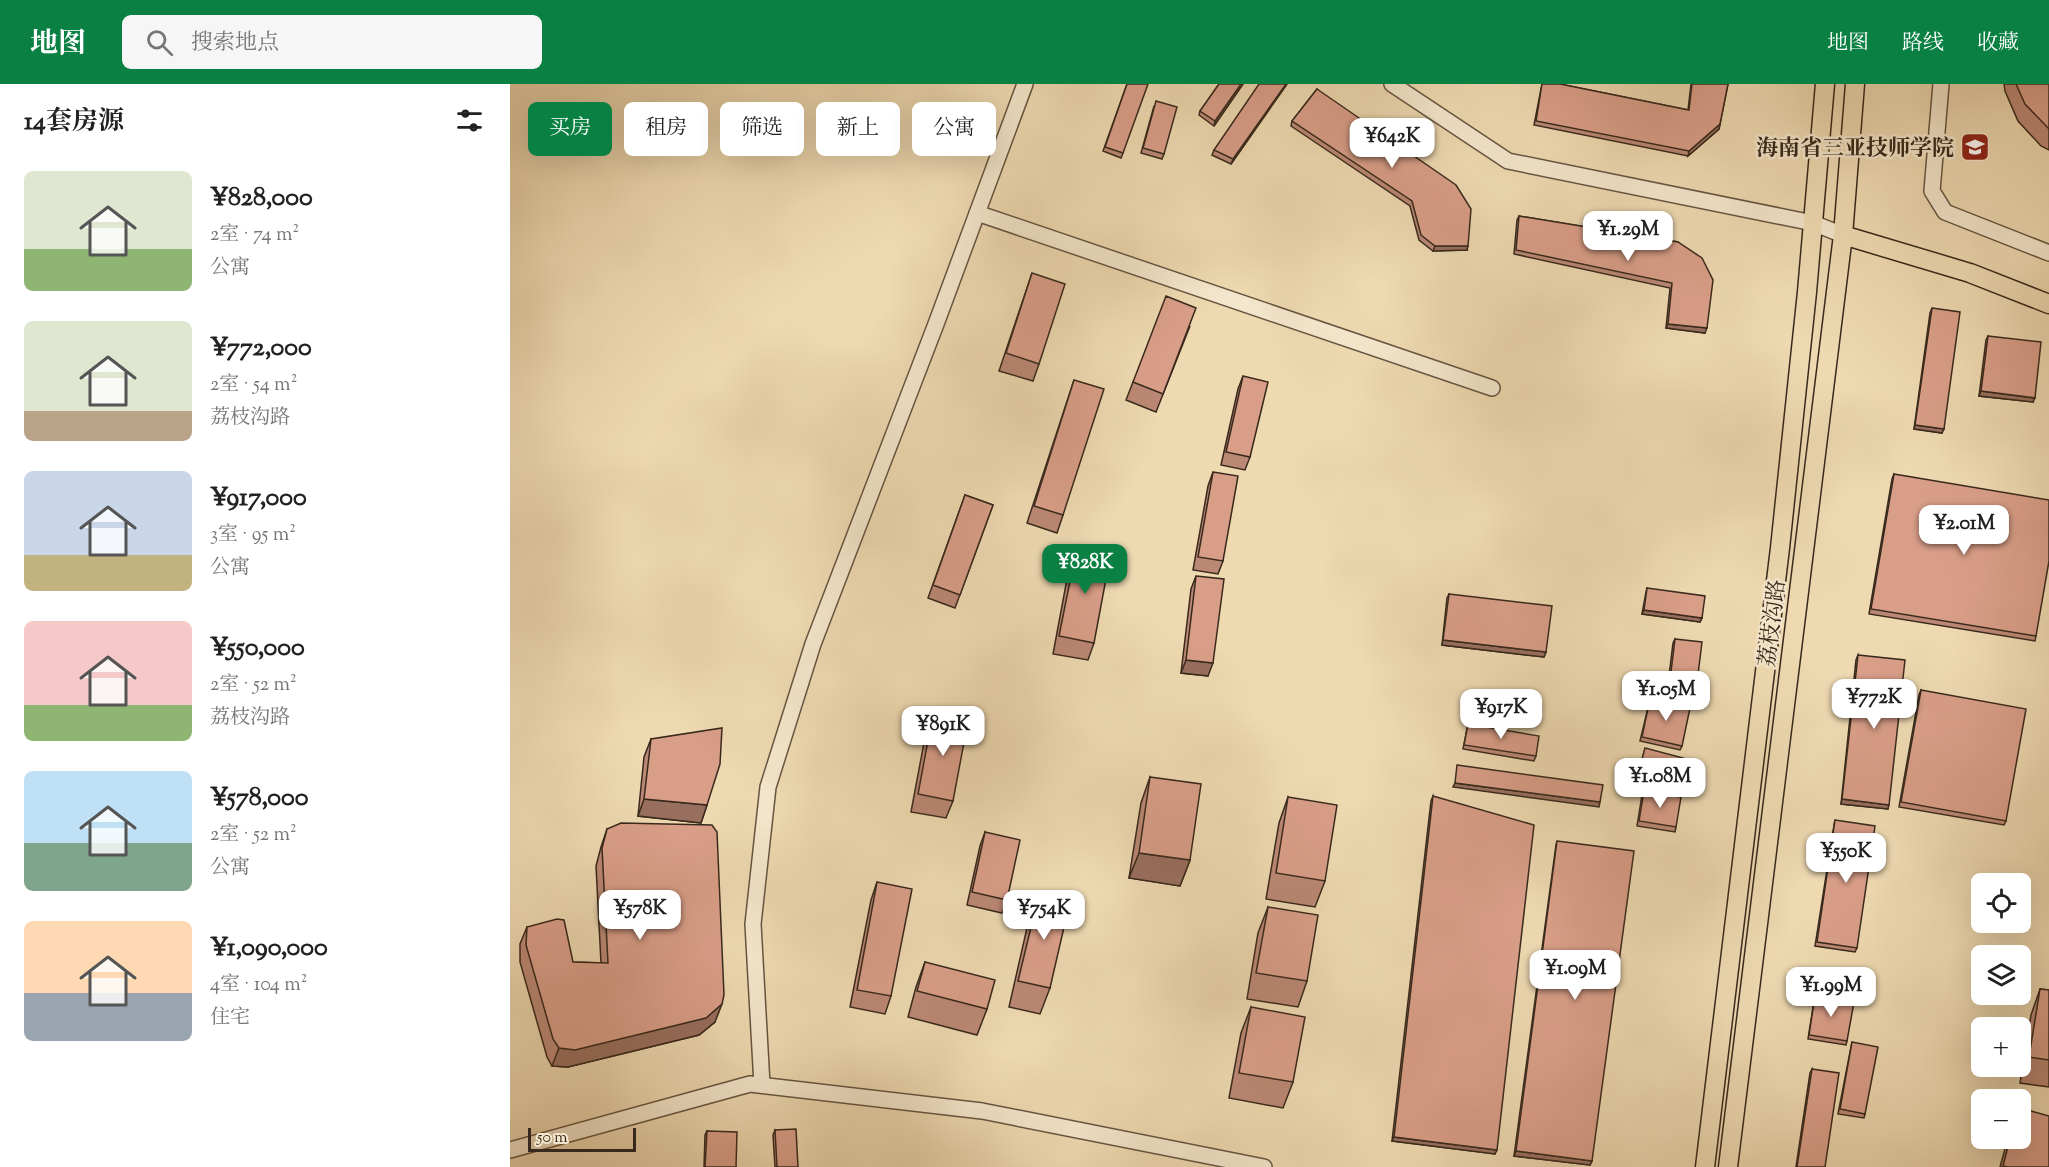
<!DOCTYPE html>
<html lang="zh">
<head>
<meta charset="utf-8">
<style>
	:root { --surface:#fff; --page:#f6f6f6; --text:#222; --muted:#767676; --accent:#0b8043 }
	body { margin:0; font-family:"Sorts Mill Goudy","Noto Serif SC",serif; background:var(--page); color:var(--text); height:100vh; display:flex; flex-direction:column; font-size:22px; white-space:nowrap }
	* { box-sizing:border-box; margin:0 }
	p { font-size:20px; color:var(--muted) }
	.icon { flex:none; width:33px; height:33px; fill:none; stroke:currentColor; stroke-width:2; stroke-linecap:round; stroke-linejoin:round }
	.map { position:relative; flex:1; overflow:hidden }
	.panel { display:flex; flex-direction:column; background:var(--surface); width:510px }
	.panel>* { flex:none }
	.banner { position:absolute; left:18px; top:18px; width:570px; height:54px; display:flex; gap:12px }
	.controls { position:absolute; left:1461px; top:789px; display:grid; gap:12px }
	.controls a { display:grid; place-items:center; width:60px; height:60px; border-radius:9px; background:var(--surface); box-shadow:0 6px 24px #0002; font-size:30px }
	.scale { position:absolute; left:18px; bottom:15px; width:108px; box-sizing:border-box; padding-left:6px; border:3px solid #38291c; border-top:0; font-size:16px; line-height:21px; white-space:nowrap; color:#38291c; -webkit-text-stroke:4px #f4e6cc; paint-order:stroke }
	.price { position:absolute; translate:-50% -51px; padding:0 14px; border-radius:12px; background:#fff; color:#222; font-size:20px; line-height:39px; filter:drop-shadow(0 2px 3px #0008) }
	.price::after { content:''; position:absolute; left:50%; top:36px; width:18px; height:14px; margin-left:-9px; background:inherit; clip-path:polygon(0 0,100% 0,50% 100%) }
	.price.selected { background:var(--accent); color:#fff }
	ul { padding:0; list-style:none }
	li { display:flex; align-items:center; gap:18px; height:150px; padding:0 24px }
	li span { display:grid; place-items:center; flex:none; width:168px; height:120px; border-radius:9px; color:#555 }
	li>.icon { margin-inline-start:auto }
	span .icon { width:72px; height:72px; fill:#fffc; stroke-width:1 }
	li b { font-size:26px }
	h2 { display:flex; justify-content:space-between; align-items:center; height:72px; padding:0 24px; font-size:26px }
	.chip { padding:0 21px; border-radius:9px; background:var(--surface); box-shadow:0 6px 24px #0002; font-size:21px; line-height:54px }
	.chip.selected { background:var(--accent); color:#fff }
	header { display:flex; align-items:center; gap:36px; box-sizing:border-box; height:84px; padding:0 30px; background:var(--accent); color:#fff }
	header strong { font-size:28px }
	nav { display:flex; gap:33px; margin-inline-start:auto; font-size:21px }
	.search { width:420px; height:54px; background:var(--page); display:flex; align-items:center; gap:15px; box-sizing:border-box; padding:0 21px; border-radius:9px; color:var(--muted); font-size:22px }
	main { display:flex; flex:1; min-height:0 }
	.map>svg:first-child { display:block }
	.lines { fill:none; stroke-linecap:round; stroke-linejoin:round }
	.minor-casing { stroke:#665541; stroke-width:18 }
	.major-casing { stroke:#38291c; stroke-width:21 }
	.minor { stroke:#f4e6cc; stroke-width:15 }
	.major { stroke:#eed9b1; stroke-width:18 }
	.wall { fill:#bb8875; stroke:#38291c; stroke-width:1.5 }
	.shaded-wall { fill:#986f5f; stroke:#38291c; stroke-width:1.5 }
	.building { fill:#d99e88; stroke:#38291c; stroke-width:1.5 }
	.labels { text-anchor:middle; stroke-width:5; stroke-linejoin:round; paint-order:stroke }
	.poi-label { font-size:22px; font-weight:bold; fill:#38291c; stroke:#f4e6cc; text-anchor:end }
	.street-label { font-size:22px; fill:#38291c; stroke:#f4e6cc }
</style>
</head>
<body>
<header>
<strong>地图</strong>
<div class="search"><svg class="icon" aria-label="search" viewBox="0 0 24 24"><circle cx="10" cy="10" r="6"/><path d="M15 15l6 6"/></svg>搜索地点</div>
<nav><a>地图</a><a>路线</a><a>收藏</a></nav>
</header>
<main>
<section class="panel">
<h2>14套房源<svg class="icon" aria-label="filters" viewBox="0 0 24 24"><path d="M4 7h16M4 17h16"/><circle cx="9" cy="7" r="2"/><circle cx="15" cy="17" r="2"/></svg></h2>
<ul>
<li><span style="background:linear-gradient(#dfe7d0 65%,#8fb573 0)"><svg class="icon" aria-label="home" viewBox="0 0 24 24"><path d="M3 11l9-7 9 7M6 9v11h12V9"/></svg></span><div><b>¥828,000</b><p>2室 · 74 m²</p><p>公寓</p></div></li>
<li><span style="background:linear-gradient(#dfe7d0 75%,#b9a48a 0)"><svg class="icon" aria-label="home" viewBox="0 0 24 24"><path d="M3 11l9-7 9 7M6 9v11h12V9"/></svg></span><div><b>¥772,000</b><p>2室 · 54 m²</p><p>荔枝沟路</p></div></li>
<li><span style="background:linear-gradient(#c9d6e8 70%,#c2b280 0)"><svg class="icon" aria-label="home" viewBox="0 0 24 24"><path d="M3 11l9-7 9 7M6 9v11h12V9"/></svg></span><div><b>¥917,000</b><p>3室 · 95 m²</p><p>公寓</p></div></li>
<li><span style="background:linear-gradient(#f6c9c9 70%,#8fb573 0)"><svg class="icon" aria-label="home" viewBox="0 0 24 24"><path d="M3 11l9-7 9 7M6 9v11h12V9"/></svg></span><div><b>¥550,000</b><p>2室 · 52 m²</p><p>荔枝沟路</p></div></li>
<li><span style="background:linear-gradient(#bfe0f5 60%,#7fa58c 0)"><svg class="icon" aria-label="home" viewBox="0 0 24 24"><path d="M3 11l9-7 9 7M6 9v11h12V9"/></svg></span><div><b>¥578,000</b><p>2室 · 52 m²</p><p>公寓</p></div></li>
<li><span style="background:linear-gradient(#ffd9b3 60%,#9aa5b1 0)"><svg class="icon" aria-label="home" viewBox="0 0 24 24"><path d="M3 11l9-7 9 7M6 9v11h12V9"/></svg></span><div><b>¥1,090,000</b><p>4室 · 104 m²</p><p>住宅</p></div></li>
</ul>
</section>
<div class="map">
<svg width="1539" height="1083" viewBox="0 0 1539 1083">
	<rect width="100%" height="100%" fill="#eed9b1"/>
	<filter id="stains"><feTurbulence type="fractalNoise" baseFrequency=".00333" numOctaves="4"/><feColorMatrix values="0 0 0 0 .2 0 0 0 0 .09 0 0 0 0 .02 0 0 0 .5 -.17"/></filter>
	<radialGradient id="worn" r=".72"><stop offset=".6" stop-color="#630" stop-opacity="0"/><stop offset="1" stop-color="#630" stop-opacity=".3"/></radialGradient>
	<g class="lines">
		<g class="minor-casing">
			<path id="minor" d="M882 0 998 77 1303 139 1333 151
				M1431 0 1422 107 1435 128 1539 169
				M467 129 982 304
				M252 1001 243 840 258 703 303 560 426 240 515 0
				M0 1066 240 1000 472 1027 754 1083"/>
		</g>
		<g class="major-casing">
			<path id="major" d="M1333 151 1460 189 1539 220
				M1195 1083 1270 464 1297 208 1315 0
				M1218 1083 1333 151 1345 0"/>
		</g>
		<use href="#minor" class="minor"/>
		<use href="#major" class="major"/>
	</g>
	<path class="wall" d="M617 0 613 69 611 74 593 67Z
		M709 0H733L704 42 689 31 690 27Z
		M777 0 721 80 702 71 704 66Z
		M1032 0H1050L1178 26 1181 0H1218L1209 45 1178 72 1024 41Z
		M1494 0H1539V66L1531 62 1508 37 1495 7Z
		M807 5 957 166 923 167 909 156 900 122 781 42 782 37Z
		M644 22 654 70 652 75 631 69Z
		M1009 132 1168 158 1195 249 1156 244 1160 204 1004 170 1007 136Z
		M522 189 529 280 523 297 489 287Z
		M1422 224 1432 349 1404 345 1420 229Z
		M680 242 646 328 616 316 623 298Z
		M1478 252 1523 318 1469 312 1476 256Z
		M733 292 740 373 735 386 711 381 728 305Z
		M564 296 553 431 547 449 517 439Z
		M703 388 713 477 708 490 683 486 698 402Z
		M1384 390 1526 552 1525 557 1359 530 1382 395Z
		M455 411 483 421 445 524 418 514Z
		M567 462 584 559 578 576 543 570 560 479Z
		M686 492 698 592 671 589 681 505Z
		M1137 504 1192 534 1190 538 1132 530 1136 508Z
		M939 510 1036 568 1034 573 932 561 937 514Z
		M1165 555 1187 599 1185 603 1158 600 1163 559Z
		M1348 571 1378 725 1331 720 1346 576Z
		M1411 606 1496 737 1494 741 1389 723 1409 611Z
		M1140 615 1172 662 1170 666 1130 657Z
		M423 630 443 717 436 734 401 728 416 648Z
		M958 640 1026 672 1024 677 953 665Z
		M141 655 197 721 191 739 128 732 134 673Z
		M1134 668 1165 704 1163 709 1126 699Z
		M640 693 680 776 670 802 619 794 631 719Z
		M1134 707 1166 743 1165 748 1127 742 1132 711Z
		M923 712 985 1070 882 1057 921 717Z
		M778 713 815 797 805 823 756 815 769 739Z
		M1325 736 1347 864 1345 868 1305 862 1324 741Z
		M97 745 205 938 189 951 58 983 42 982 37 973 10 878V860L17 843 63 878 91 879 86 782 91 763Z
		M475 748 497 816 492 829 457 821 470 762Z
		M1047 757 1082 1077 1080 1081 1004 1072 1046 761Z
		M367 798 381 912 375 930 340 923 361 816Z
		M529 810 540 904 530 930 499 923 519 835Z
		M758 823 797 897 788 923 737 915 748 849Z
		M415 878 477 925 467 951 398 933 406 903Z
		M1530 905 1539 906V1003L1510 999 1521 931Z
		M1305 912 1337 957 1336 961 1298 955 1304 917Z
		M741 923 783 998 773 1024 719 1014 731 949Z
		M1342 958 1355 1030 1354 1034 1328 1030Z
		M1302 985 1315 1083H1286L1300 989Z
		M265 1046 288 1083H265L263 1051Z
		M197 1047 226 1083H194L195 1051Z
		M1498 1054H1510L1539 1083H1490Z"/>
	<path class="shaded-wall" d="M731 0H733L704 42 705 37Z
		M776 0H777L721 80 723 75Z
		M1210 40 1209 45 1178 72 1179 67Z
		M925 162H958L957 166 923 167Z
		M1158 240 1197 244 1195 249 1156 244Z
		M1471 307 1525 314 1523 318 1469 312Z
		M1405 341 1434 345 1432 349 1404 345Z
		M1134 526 1192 534 1190 538 1132 530Z
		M933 556 1036 568 1034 573 932 561Z
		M676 576 703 579 698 592 671 589Z
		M1160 596 1187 599 1185 603 1158 600Z
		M945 699 1090 718 1089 723 943 703Z
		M134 715 197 721 191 739 128 732Z
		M1332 715 1379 721 1378 725 1331 720Z
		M629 769 680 776 670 802 619 794Z
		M212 920 205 938 189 951 58 983 42 982 49 964Z
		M884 1053 987 1066 985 1070 882 1057Z
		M1006 1067 1082 1077 1080 1081 1004 1072Z"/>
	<path class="building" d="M617 0H638L613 69 595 63Z
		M709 0H731L705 37 690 27Z
		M749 0H776L723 75 704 66Z
		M1032 0H1050L1179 26 1182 0H1218L1210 40 1179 67 1026 37Z
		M1506 0H1539V45L1515 20Z
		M807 5 946 101 961 125 958 162H925L911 151 902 117 782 37Z
		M646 17 667 23 654 70 633 64Z
		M1009 132 1168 158 1192 174 1203 196 1197 244 1158 240 1162 199 1006 166Z
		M522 189 555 200 529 280 496 269Z
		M656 212 686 224 653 310 623 298Z
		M1422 224 1450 228 1434 345 1405 341Z
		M1478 252 1531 258 1525 314 1471 307Z
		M733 292 758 298 740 373 716 368Z
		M564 296 594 305 553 431 524 422Z
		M703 388 728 392 713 477 688 473Z
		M1384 390 1539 416V477L1526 552 1361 525Z
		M455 411 483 421 450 511 423 501Z
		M567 462 601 468 584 559 549 552Z
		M686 492 714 495 703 579 676 576Z
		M1137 504 1195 512 1192 534 1134 526Z
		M939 510 1042 522 1036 568 933 556Z
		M1165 555 1192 558 1187 599 1160 596Z
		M1348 571 1395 576 1379 721 1332 715Z
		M1411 606 1516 625 1496 737 1391 718Z
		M1140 615 1180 624 1172 662 1132 653Z
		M423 630 458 637 443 717 408 710Z
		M958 640 1029 652 1026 672 954 661Z
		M212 644 210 680 197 721 134 715 141 655Z
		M1135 664 1173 674 1165 704 1127 694Z
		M947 681 1093 701 1090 718 945 699Z
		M640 693 691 700 680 776 629 769Z
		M1134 707 1171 713 1166 743 1129 737Z
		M923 712 1024 741 987 1066 884 1053Z
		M778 713 827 721 815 797 766 789Z
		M1325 736 1365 742 1347 864 1307 858Z
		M111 739 202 741 207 748 214 911 212 920 196 934 65 966 49 964 43 955 16 861 17 843 47 835 54 836 63 878 98 879 92 764 97 745Z
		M475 748 510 756 497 816 462 808Z
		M1047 757 1124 767 1082 1077 1006 1067Z
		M367 798 402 805 381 912 347 906Z
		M529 810 560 817 540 904 508 897Z
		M758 823 808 831 797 897 746 889Z
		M415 878 485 896 477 925 407 907Z
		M1530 905 1539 906V976L1519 973Z
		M1305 912 1344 918 1337 957 1299 951Z
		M741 923 795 933 783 998 729 989Z
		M1342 958 1368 963 1355 1030 1330 1025Z
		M1302 985 1329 989 1315 1083H1287Z
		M1510 1024 1539 1032V1083H1498L1493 1082 1500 1054H1510Z
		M286 1045 288 1083H267L265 1046Z
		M197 1047 227 1048 226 1083H195Z"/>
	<defs>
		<g id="school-square" transform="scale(1.5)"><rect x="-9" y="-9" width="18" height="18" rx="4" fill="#8f2418" stroke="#f4e6cc"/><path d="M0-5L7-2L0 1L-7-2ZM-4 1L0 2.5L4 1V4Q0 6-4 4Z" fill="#fff"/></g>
	</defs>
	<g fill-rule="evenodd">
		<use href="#school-square" x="1465" y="63"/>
	</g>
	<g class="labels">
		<g class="poi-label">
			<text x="1444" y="71">海南省三亚技师学院</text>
		</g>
		<g class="street-label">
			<text transform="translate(1261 539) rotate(-83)" y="8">荔枝沟路</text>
		</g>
	</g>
	<rect width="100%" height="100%" filter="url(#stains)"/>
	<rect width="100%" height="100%" fill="url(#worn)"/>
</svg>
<div class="controls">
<a><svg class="icon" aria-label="locate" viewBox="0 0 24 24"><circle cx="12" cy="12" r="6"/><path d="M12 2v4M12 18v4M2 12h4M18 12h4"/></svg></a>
<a><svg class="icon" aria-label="layers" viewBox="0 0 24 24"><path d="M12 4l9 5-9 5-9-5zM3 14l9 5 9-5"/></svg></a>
<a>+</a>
<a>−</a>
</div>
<div class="scale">50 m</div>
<b class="price" style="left:882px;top:85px">¥642K</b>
<b class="price" style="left:1118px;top:178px">¥1.29M</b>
<b class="price" style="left:1454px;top:472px">¥2.01M</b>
<b class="price selected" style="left:575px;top:511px">¥828K</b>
<b class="price" style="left:1156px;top:638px">¥1.05M</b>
<b class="price" style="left:1364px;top:646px">¥772K</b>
<b class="price" style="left:991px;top:656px">¥917K</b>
<b class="price" style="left:433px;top:673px">¥891K</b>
<b class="price" style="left:1150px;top:725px">¥1.08M</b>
<b class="price" style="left:1336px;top:800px">¥550K</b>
<b class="price" style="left:130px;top:857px">¥578K</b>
<b class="price" style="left:534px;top:857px">¥754K</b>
<b class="price" style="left:1065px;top:917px">¥1.09M</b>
<b class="price" style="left:1321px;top:934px">¥1.99M</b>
<div class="banner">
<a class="chip selected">买房</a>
<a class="chip">租房</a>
<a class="chip">筛选</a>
<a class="chip">新上</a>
<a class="chip">公寓</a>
</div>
</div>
</main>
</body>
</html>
